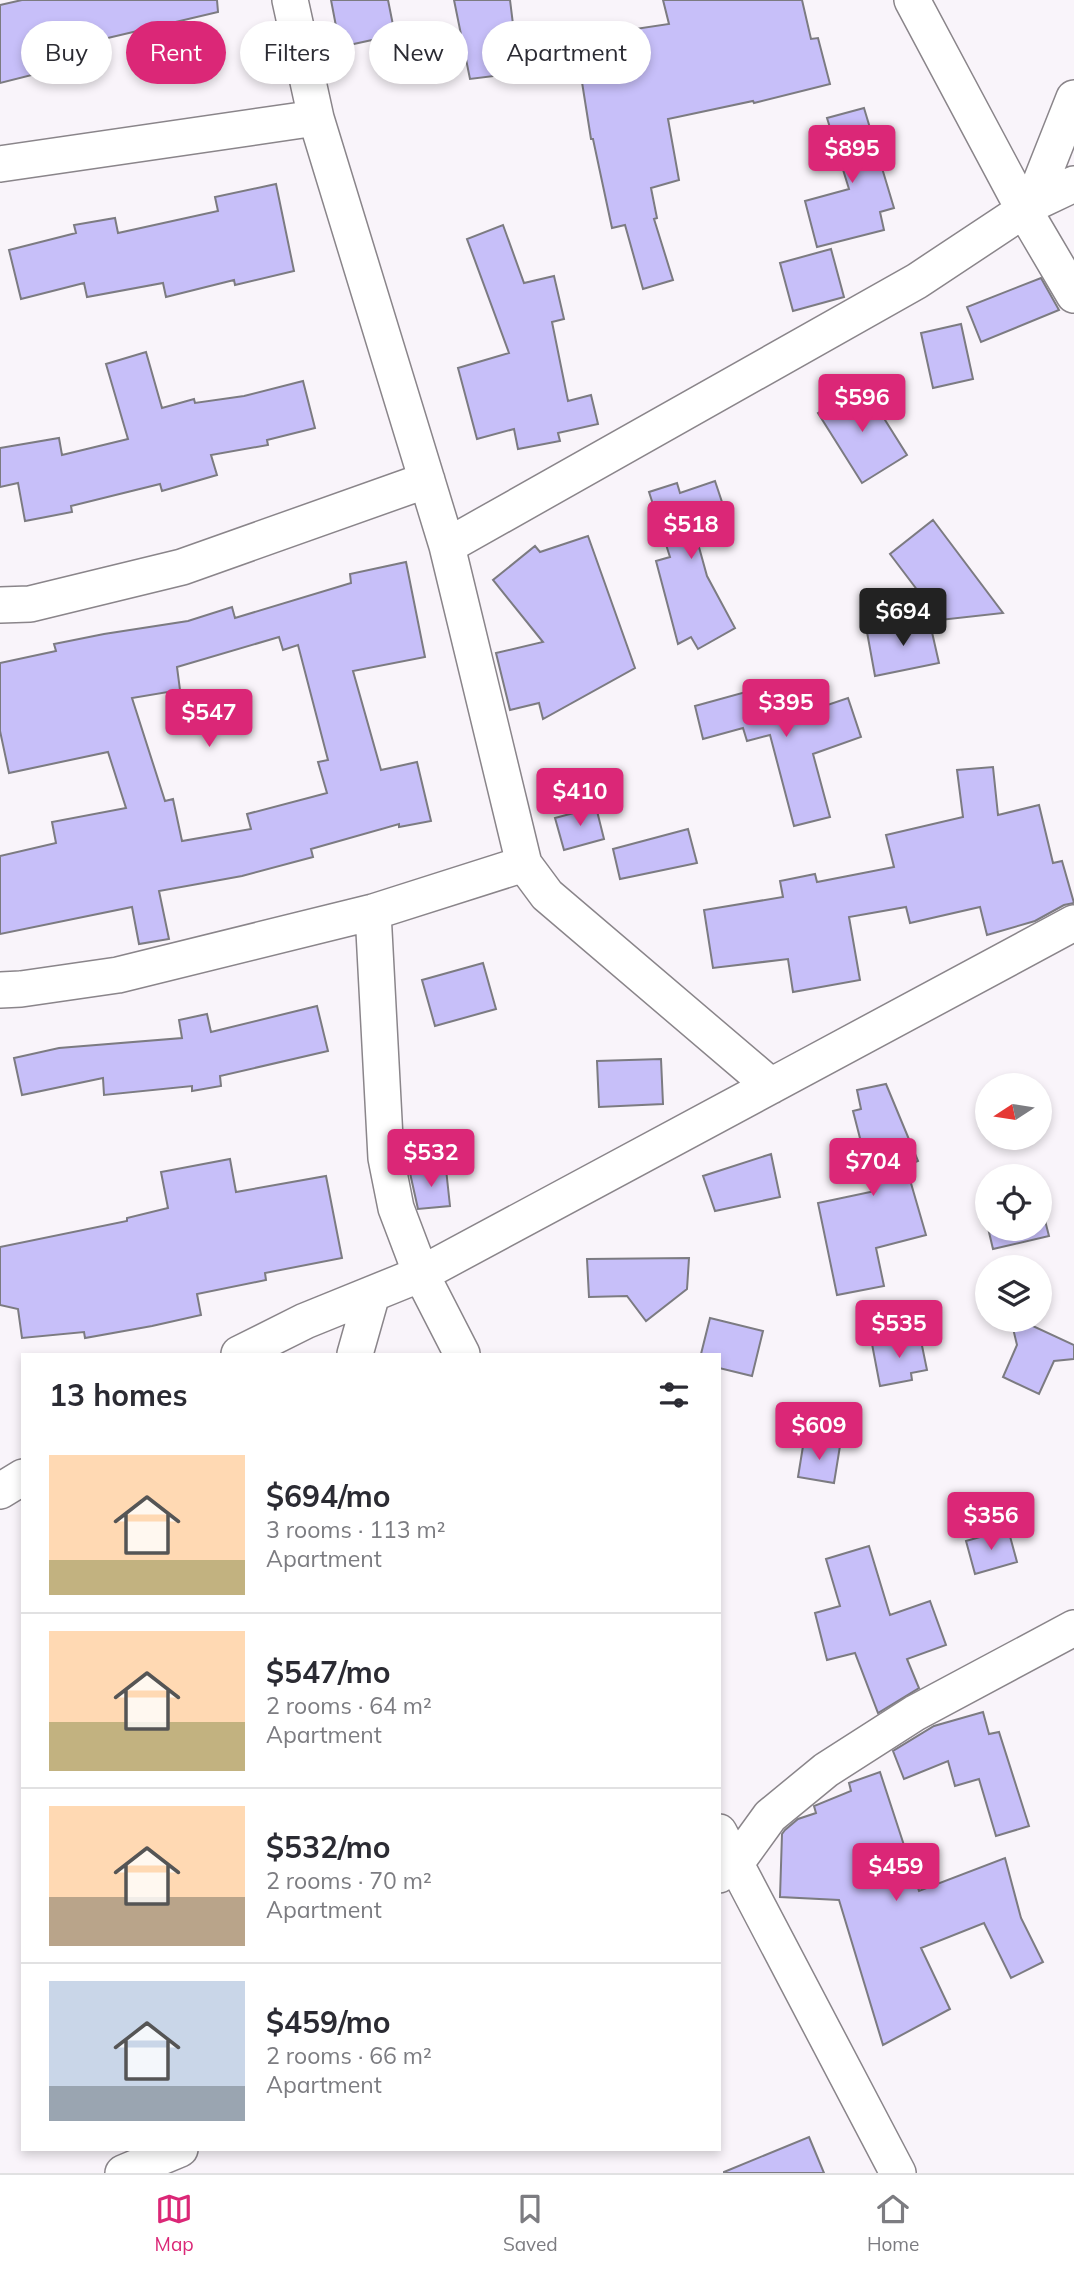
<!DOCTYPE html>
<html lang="en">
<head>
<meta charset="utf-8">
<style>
	:root { --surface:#fff; --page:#f7f7f7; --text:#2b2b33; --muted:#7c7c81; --line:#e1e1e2; --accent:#db2777 }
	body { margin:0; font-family:Mulish,sans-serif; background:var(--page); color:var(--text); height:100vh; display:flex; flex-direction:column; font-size:26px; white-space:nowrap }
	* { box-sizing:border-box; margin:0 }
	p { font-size:23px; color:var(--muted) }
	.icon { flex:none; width:38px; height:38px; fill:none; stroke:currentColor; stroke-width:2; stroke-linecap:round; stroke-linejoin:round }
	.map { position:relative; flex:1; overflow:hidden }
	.details { position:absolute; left:21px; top:1353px; width:700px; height:798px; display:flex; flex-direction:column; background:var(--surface); border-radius:0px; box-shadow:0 4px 10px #0003 }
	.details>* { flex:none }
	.hud { position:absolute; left:21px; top:21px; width:700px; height:63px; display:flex; gap:14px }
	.needle { width:46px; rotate:258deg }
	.tools { position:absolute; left:975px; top:1073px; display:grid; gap:14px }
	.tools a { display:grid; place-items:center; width:77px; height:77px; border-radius:50%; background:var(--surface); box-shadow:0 4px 10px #0003; font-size:35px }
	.price { position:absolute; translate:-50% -60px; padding:0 16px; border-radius:7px; background:var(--accent); color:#fff; font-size:23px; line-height:46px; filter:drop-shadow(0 2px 4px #0008) }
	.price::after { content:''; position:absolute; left:50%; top:42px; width:21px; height:16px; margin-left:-10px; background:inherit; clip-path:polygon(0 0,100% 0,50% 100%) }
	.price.selected { background:#222; color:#fff }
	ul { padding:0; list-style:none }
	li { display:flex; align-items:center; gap:21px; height:175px; padding:0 28px }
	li+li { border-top:2px solid var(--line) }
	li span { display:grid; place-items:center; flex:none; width:196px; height:140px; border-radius:0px; color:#555 }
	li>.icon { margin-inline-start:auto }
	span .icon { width:84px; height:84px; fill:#fffc; stroke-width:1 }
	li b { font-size:30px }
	h2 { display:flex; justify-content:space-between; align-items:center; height:84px; padding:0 28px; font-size:30px }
	.tag { padding:0 24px; border-radius:32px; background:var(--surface); box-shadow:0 4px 10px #0003; font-size:24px; line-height:63px }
	.tag.selected { background:var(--accent); color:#fff }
	.tab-bar { display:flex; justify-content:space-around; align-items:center; height:98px; border-top:2px solid var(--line); background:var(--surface); font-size:19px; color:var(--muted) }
	.tab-bar a { display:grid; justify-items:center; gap:4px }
	.tab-bar .selected { color:var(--accent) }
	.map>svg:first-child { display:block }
	.building { fill:#c7bff9; stroke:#7c7b81; stroke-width:2; fill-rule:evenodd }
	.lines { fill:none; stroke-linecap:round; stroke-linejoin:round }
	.street-casing { stroke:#8a858a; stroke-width:38 }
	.street { stroke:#fff; stroke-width:35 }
</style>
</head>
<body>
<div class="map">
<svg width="1074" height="2173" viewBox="0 0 1074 2173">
	<rect width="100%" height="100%" fill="#f9f4fa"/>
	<path class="building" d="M22 0H217L218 12 95 41 99 58 0 83V5Z
		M331 0H388L395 35 340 47Z
		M454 0H510L519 73 470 79Z
		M663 0H802L811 39 818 38 830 84 754 103 753 101 668 119 679 180 651 188 657 218 654 219 673 280 643 289 625 225 612 228 593 139H591L575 38 669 24Z
		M864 108 894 208 880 212 884 230 817 247 805 201 849 189 827 118Z
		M276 184 294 271 235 285 234 280 166 297 163 283 87 297 84 283 21 299 9 250 76 233 74 225 115 218 118 233 218 211 215 197Z
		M503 225 524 283 554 276 564 319 552 322 568 401 591 395 598 424 558 433 560 441 518 449 514 429 477 439 458 368 509 353 467 239Z
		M831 249 844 297 793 311 780 263Z
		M1041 278 1059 310 981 342 967 307Z
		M961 324 973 379 933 388 921 333Z
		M146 352 162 408 194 399 195 403 244 396 303 381 315 428 267 440 268 445 211 455 217 475 162 491 160 484 71 506 72 512 25 521 18 483 0 487V448L59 438 62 455 128 439 106 364Z
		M863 385 907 455 862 483 818 413Z
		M715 481 731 529 697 540 707 576 735 628 698 649 691 637 678 644 656 561 670 557 649 492 677 483 680 493Z
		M933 520 1003 613 940 620 890 554Z
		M588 536 635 668 543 719 539 703 510 710 496 653 543 642 493 580 535 546 540 552Z
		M406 562 425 657 353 671 381 770 417 762 431 821 399 827V824L311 849 313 857 242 876 159 891 169 939 139 944 132 907 0 934V856L56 843 52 822 126 808 108 752 9 773 0 731V663L56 651 54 644 104 634 188 621 232 607 235 618 351 583 350 574ZM279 637 283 650 298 645 328 760 318 762 327 793 247 814 251 829 182 841 173 799 165 801 132 698 180 690 177 667Z
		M929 619 939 663 875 676 867 632Z
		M786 681 795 716 848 698 861 737 813 754 830 817 794 826 770 735 747 741 743 728 703 739 695 706Z
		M993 767 998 815 1039 805 1053 863 1062 861 1074 903 1064 905 1035 921 987 935 980 907 910 923 906 907 849 917 860 980 793 992 788 959 713 968 704 910 783 897 780 881 815 874 817 882 894 867 886 835 963 817 957 770Z
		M596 807 604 839 564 850 555 818Z
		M688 829 697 863 620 879 613 849Z
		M483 963 496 1009 435 1026 422 980Z
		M317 1006 328 1051 220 1076 221 1086 192 1091V1086L104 1095 103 1078 22 1095 14 1058 59 1048 182 1038 179 1020 207 1014 211 1032Z
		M661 1059 663 1104 599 1107 597 1061Z
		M886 1084 918 1161 906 1166 926 1235 876 1248 884 1286 837 1295 818 1203 875 1191 857 1148 862 1146 853 1111 861 1109 857 1090Z
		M771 1154 780 1197 715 1211 703 1176Z
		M230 1159 236 1192 326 1176 342 1258 265 1273 266 1280 197 1294 201 1315 152 1326 85 1338 84 1332 22 1338 18 1309 0 1305V1247L127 1221V1218L168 1208 161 1172Z
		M446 1169 450 1206 418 1209 410 1173Z
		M1040 1201 1049 1236 993 1249 988 1228H1040Z
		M689 1258 687 1289 646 1321 627 1296 589 1297 587 1259Z
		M710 1318 763 1331 752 1376 719 1368V1354H701Z
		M1011 1320H1020L1074 1345V1359L1054 1361 1039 1394 1003 1377 1017 1345Z
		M920 1336 927 1370 911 1373 912 1380 880 1386 872 1344Z
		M804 1440 840 1446 834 1483 798 1477Z
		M1008 1529 1017 1562 975 1574 966 1541Z
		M869 1546 890 1615 930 1601 946 1645 907 1659 919 1688 878 1713 855 1653 827 1660 815 1613 840 1606 826 1559Z
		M983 1712 989 1734 999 1732 1029 1826 996 1836 979 1779 955 1786 948 1761 904 1779 893 1751 934 1726Z
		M880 1772 919 1891 1005 1858 1021 1918 1043 1962 1011 1978 984 1923 921 1948 950 2009 883 2045 839 1900 780 1897 782 1834 785 1830 798 1819 816 1813 814 1806 851 1791 849 1783Z
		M809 2137 824 2173H724V2172Z"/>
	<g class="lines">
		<g class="street-casing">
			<path id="street" d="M290 0 316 118
				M912 0 1024 210 1074 295
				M0 164 316 118 447 546 524 864 373 912 118 975 21 989 0 990
				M1032 204 1074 184
				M447 546 917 281 1024 210 1032 204 1074 98
				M0 605 30 604 182 567 427 480
				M524 864 547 895 771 1086
				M373 912 386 1158 396 1208 421 1274 462 1354
				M239 1354 305 1321 421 1274 1074 923
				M355 1354 372 1294
				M0 1491 23 1477
				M719 1832 898 2173
				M719 1875 736 1863 770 1816 826 1770 915 1713 1074 1628
				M123 2173 180 2149"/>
		</g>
		<use href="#street" class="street"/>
	</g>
</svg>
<div class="tools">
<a><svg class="needle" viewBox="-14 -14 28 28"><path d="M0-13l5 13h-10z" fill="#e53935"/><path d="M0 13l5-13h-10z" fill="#7c7c81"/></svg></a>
<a><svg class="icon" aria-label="locate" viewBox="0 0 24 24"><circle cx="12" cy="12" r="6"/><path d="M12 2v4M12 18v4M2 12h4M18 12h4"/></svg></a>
<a><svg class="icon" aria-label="layers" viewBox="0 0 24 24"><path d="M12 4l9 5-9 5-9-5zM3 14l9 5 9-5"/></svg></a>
</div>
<b class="price" style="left:852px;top:185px">$895</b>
<b class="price" style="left:862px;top:434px">$596</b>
<b class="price" style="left:691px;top:561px">$518</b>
<b class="price selected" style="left:903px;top:648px">$694</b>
<b class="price" style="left:786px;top:739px">$395</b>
<b class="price" style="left:209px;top:749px">$547</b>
<b class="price" style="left:580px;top:828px">$410</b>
<b class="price" style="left:431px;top:1189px">$532</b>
<b class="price" style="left:873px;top:1198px">$704</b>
<b class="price" style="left:899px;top:1360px">$535</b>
<b class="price" style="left:819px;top:1462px">$609</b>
<b class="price" style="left:991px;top:1552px">$356</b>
<b class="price" style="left:896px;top:1903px">$459</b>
<div class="hud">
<a class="tag">Buy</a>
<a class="tag selected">Rent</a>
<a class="tag">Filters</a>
<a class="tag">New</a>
<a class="tag">Apartment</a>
</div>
<section class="details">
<h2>13 homes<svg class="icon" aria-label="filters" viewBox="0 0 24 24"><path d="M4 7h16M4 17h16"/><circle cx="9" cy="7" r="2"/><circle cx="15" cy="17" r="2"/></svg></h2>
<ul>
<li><span style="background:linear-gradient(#ffd9b3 75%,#c2b280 0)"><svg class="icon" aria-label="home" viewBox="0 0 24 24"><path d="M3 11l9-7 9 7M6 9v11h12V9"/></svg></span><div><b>$694/mo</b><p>3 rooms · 113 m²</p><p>Apartment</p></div></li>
<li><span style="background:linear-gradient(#ffd9b3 65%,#c2b280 0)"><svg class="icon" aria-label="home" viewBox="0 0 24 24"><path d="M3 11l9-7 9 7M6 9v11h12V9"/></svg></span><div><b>$547/mo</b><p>2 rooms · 64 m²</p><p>Apartment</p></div></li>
<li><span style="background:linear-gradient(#ffd9b3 65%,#b9a48a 0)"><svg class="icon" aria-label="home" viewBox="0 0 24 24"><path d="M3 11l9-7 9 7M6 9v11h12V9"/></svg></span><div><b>$532/mo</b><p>2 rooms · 70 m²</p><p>Apartment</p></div></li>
<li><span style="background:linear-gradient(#c9d6e8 75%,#9aa5b1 0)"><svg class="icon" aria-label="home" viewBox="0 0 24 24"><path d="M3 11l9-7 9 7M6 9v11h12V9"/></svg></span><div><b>$459/mo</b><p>2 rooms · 66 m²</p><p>Apartment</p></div></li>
</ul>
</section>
</div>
<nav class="tab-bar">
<a class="selected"><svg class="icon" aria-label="map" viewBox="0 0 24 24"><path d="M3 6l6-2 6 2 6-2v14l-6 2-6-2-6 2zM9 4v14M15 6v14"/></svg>Map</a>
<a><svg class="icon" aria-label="saved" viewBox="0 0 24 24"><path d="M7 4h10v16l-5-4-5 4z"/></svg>Saved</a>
<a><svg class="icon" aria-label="home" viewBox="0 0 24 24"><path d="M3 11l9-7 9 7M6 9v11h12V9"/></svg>Home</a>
</nav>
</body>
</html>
